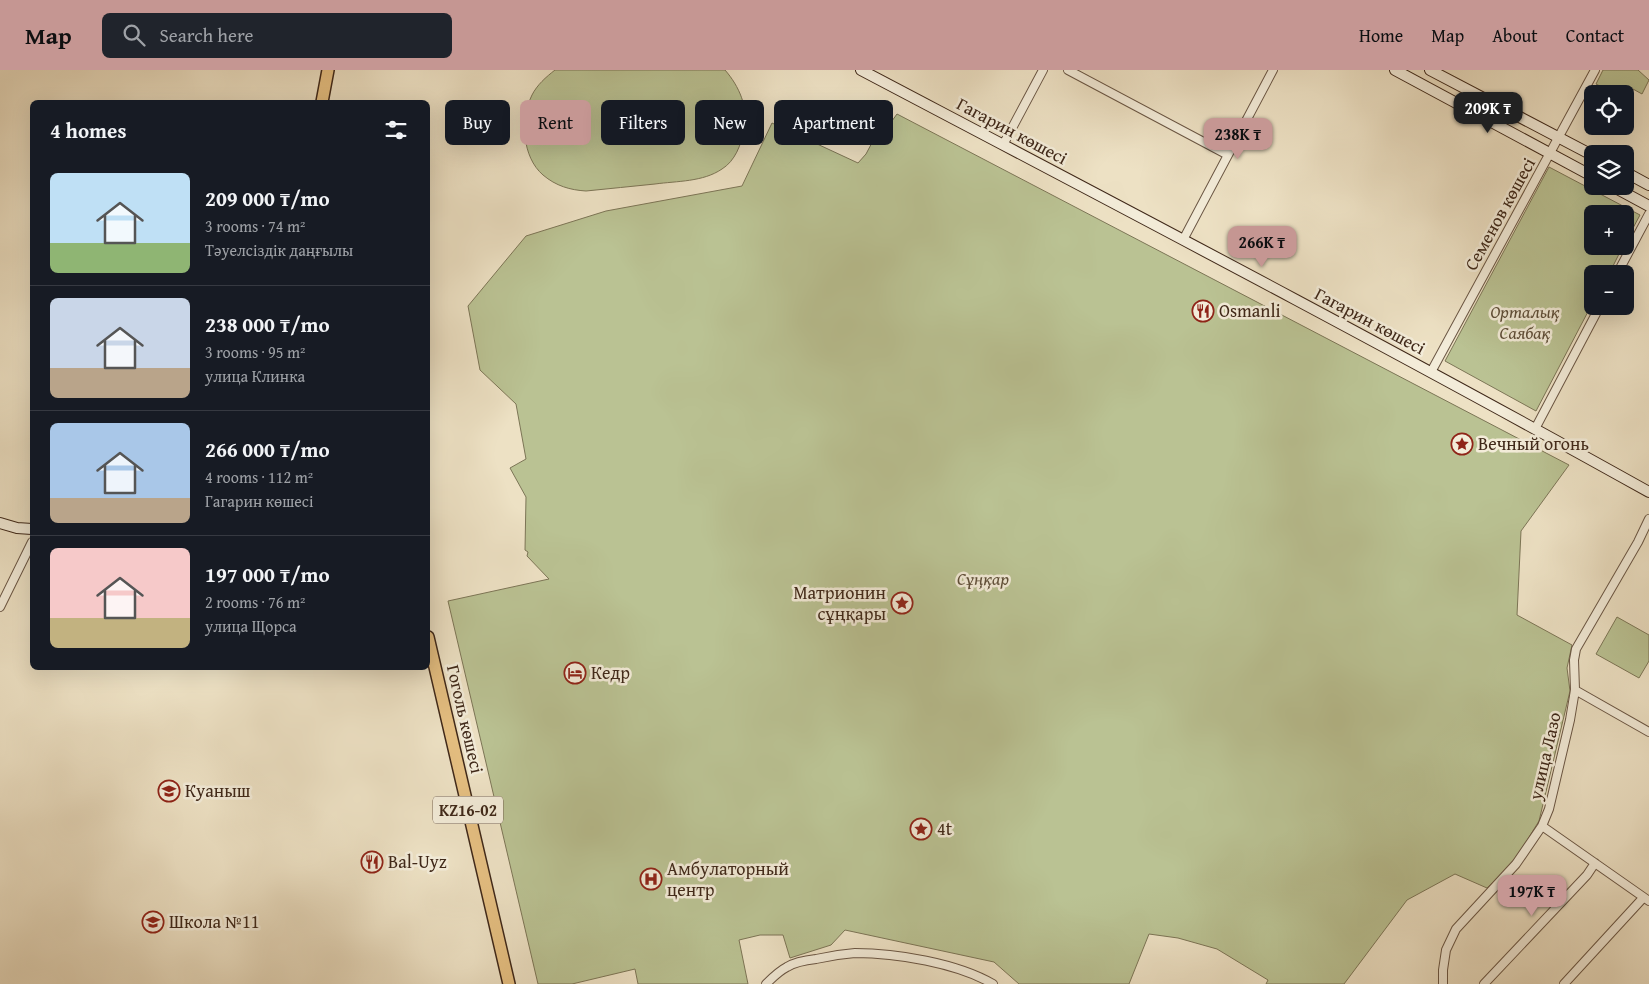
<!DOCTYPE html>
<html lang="en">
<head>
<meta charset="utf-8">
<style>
	:root { --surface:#171b24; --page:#20242c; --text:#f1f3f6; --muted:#9ea1a6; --line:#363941; --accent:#c59692 }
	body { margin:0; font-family:"Gentium Book Plus",serif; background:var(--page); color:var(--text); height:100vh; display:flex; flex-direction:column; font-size:19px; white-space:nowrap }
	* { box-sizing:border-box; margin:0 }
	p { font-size:16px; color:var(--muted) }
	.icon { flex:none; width:28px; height:28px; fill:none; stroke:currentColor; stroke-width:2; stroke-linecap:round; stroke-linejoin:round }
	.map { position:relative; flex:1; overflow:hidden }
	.side { position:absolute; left:30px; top:30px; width:400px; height:570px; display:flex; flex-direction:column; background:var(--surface); border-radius:8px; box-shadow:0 5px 20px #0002 }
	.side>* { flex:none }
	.banner { position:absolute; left:445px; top:30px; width:475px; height:45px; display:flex; gap:10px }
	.tools { position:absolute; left:1584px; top:15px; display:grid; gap:10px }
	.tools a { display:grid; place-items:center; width:50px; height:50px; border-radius:8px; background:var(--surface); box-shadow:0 5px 20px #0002; font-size:25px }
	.price { position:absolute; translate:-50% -42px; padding:0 11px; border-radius:10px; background:var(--accent); color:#111; font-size:16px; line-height:32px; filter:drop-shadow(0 1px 2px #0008) }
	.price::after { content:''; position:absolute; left:50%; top:30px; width:15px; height:11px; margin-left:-8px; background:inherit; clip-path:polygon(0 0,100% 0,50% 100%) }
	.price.current { background:#222; color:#fff }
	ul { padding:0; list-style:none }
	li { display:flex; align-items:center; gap:15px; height:125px; padding:0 20px }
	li+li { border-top:1px solid var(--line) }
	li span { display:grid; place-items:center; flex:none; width:140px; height:100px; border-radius:8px; color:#555 }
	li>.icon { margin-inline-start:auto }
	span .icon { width:60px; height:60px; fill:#fffc; stroke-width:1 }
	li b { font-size:21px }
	h2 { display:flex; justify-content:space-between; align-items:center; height:60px; padding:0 20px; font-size:21px }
	.tag { padding:0 18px; border-radius:8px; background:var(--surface); box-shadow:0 5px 20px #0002; font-size:18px; line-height:45px }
	.tag.current { background:var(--accent); color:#111 }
	header { display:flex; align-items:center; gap:30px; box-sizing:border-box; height:70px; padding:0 25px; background:var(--accent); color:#111 }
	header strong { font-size:24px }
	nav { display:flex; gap:28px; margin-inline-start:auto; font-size:18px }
	.search { width:350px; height:45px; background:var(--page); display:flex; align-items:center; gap:12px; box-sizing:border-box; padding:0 18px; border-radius:8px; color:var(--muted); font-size:19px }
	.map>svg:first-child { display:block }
	.green { fill:#bac293; stroke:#7c7556 }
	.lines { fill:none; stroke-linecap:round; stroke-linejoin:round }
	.street-casing { stroke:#6a5644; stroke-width:10 }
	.secondary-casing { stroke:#3f2819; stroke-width:12 }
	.primary-casing { stroke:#3f2819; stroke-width:14 }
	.street { stroke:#f3ecd9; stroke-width:8 }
	.secondary { stroke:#f3ecd9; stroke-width:10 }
	.primary { stroke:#e6c082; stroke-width:11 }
	.labels { text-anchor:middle; stroke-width:5; stroke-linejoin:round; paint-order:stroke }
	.shield { fill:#f3ecd9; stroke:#756353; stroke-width:1 }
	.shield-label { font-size:16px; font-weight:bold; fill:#3f2819 }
	.street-label { font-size:18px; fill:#3f2819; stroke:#f3ecd9 }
	.poi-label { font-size:18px; fill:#3f2819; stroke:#f3ecd9; text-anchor:start }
	.park-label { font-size:18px; font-style:italic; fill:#5e4e38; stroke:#f3ecd9 }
</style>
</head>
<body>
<header>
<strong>Map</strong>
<div class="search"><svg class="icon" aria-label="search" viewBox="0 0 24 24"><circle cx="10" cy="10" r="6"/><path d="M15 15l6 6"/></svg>Search here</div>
<nav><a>Home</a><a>Map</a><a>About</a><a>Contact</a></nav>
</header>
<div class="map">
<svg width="1649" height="914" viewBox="0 0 1649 914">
	<rect width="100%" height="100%" fill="#ede1c4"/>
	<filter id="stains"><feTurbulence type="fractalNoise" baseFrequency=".004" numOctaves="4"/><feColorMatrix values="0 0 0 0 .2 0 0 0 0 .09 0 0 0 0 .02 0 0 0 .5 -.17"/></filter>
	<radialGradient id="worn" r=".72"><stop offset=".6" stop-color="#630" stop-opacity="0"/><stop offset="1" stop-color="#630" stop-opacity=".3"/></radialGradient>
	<path class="green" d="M555 0H725C739 16 749 38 744 60 741 75 735 91 722 99 703 112 677 111 655 114 632 116 609 119 586 121 570 120 556 116 543 105 522 87 520 49 532 25 537 15 546 7 555 0Z
		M1603 0H1638L1649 10 1642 24 1633 19 1627 30 1625 29V24H1615L1596 14Z
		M835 34 874 54 864 74 825 53Z
		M897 44 1569 395 1521 461 1517 545 1572 575 1567 598 1570 621 1539 751 1513 793 1487 818 1455 804 1407 830 1344 914H1266L1268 910 1217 879 1178 868 1149 864 1129 914H1019L994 892 845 860 831 875 790 888 783 865H760L739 870 748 914H638L635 899 572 914H538L448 531 549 509 527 486 528 482 525 480 526 427 510 398 526 389 516 334 480 300 468 236 526 166 606 141 742 116 772 53 858 93 866 84 883 52 889 55Z
		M1549 97 1640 145 1625 173V144H1592V176H1623L1609 204H1592V234L1536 341 1445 291Z
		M1617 547 1649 565V591L1639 608 1596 584Z"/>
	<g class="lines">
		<g class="street-casing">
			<path id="street" d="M1068 0 1228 85
				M1003 75 1043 0
				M1183 170 1273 0
				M1617 204 1649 144
				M1431 302 1595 0
				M1535 359 1600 236
				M0 537 32 472
				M1575 620 1649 662
				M1542 756 1649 831
				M766 914C772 908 779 901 787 897 795 892 807 890 816 889 829 886 842 884 855 883 896 883 957 893 993 914
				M1443 914V900L1446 880 1456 859 1516 794 1542 756 1549 739 1570 650 1575 620 1574 590 1576 579 1638 472 1649 449
				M1484 914 1587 805 1595 793
				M1564 914 1643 828"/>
		</g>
		<g class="secondary-casing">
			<path id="secondary" d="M861 0C1125 139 1389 277 1649 422
				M1395 0 1592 106
				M1430 0 1592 85
				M1625 102 1649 115
				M1612 116 1649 136
				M0 453 17 458 32 459"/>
		</g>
		<g class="primary-casing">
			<path id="primary" d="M322 32 328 0
				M428 567 509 914"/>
		</g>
		<use href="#street" class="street"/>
		<use href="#secondary" class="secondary"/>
		<use href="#primary" class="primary"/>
	</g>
	<defs>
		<g id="restaurant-ring" transform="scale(1.125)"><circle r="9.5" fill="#f3ecd9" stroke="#8f2418" stroke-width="1.5"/><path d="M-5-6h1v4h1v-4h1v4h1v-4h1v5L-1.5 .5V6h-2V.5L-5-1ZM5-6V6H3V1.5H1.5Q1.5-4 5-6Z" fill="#8f2418"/></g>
		<g id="sight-ring" transform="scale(1.125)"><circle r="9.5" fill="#f3ecd9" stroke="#8f2418" stroke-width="1.5"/><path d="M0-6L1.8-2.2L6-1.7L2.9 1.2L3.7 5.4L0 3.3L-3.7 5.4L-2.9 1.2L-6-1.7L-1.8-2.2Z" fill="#8f2418"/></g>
		<g id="hotel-ring" transform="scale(1.125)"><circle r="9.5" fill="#f3ecd9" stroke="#8f2418" stroke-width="1.5"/><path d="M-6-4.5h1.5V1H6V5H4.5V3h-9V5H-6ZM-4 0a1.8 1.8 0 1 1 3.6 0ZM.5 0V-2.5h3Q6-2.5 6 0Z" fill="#8f2418"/></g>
		<g id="school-ring" transform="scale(1.125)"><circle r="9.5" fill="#f3ecd9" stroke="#8f2418" stroke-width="1.5"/><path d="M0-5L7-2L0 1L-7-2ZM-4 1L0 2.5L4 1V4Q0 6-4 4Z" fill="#8f2418"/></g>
		<g id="hospital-ring" transform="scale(1.125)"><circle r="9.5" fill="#f3ecd9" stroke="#8f2418" stroke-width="1.5"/><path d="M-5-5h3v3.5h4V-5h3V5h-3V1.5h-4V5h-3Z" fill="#8f2418"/></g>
	</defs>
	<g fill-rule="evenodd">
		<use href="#restaurant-ring" x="1203" y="241"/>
		<use href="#sight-ring" x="1462" y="374"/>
		<use href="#sight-ring" x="902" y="533"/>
		<use href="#hotel-ring" x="575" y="603"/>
		<use href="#school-ring" x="169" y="721"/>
		<use href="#sight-ring" x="921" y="759"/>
		<use href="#restaurant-ring" x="372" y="792"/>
		<use href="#hospital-ring" x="651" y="809"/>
		<use href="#school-ring" x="153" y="852"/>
	</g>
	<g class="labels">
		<rect class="shield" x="433" y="726.5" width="70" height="27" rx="4"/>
		<g class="shield-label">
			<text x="468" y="746">KZ16-02</text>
		</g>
		<g class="street-label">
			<text transform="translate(1012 61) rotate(28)" y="6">Гагарин көшесі</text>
			<text transform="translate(1500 144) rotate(-61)" y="6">Семенов көшесі</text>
			<text transform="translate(1370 251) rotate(28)" y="6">Гагарин көшесі</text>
			<text transform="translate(465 649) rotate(77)" y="6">Гоголь көшесі</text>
			<text transform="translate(1545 686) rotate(-77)" y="6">улица Лазо</text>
		</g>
		<g class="poi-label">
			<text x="1219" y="247">Osmanli</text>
			<text x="1478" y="380">Вечный огонь</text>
			<text x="886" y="529" text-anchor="end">Матрионин<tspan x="886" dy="21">сұңқары</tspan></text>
			<text x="591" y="609">Кедр</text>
			<text x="185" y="727">Куаныш</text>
			<text x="937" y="765">4t</text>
			<text x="388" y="798">Bal-Uyz</text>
			<text x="667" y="805">Амбулаторный<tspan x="667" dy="21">центр</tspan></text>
			<text x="169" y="858">Школа №11</text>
		</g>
		<g class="park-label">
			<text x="1525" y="248">Орталық<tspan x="1525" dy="21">Саябақ</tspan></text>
			<text x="983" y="515">Сұңқар</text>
		</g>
	</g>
	<rect width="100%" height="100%" filter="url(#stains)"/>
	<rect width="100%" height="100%" fill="url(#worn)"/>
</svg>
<div class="tools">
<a><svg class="icon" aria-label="locate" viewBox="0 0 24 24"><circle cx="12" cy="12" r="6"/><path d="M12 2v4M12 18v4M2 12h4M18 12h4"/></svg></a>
<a><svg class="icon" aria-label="layers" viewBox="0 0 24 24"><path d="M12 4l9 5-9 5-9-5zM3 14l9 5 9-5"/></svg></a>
<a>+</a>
<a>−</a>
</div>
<b class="price current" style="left:1488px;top:64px">209K ₸</b>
<b class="price" style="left:1238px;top:90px">238K ₸</b>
<b class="price" style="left:1262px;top:198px">266K ₸</b>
<b class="price" style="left:1532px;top:847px">197K ₸</b>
<div class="banner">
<a class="tag">Buy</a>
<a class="tag current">Rent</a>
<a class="tag">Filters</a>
<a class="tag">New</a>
<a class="tag">Apartment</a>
</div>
<section class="side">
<h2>4 homes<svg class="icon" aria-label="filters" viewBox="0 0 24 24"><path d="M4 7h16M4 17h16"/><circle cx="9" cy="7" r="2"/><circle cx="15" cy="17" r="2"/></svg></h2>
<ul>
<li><span style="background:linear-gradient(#bfe0f5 70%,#8fb573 0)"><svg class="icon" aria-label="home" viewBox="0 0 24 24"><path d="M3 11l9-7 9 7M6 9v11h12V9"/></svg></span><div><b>209 000 ₸/mo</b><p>3 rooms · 74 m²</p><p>Тәуелсіздік даңғылы</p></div></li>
<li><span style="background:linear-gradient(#c9d6e8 70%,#b9a48a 0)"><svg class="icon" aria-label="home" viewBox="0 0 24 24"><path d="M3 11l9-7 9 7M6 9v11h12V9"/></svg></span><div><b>238 000 ₸/mo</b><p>3 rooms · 95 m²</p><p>улица Клинка</p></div></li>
<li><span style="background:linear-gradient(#a9c7e8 75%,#b9a48a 0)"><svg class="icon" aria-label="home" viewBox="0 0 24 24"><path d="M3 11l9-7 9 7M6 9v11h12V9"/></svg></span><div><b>266 000 ₸/mo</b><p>4 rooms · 112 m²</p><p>Гагарин көшесі</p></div></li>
<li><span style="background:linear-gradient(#f6c9c9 70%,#c2b280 0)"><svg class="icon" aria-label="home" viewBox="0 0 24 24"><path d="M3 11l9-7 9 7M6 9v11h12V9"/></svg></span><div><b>197 000 ₸/mo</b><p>2 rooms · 76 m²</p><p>улица Щорса</p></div></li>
</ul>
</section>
</div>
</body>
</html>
